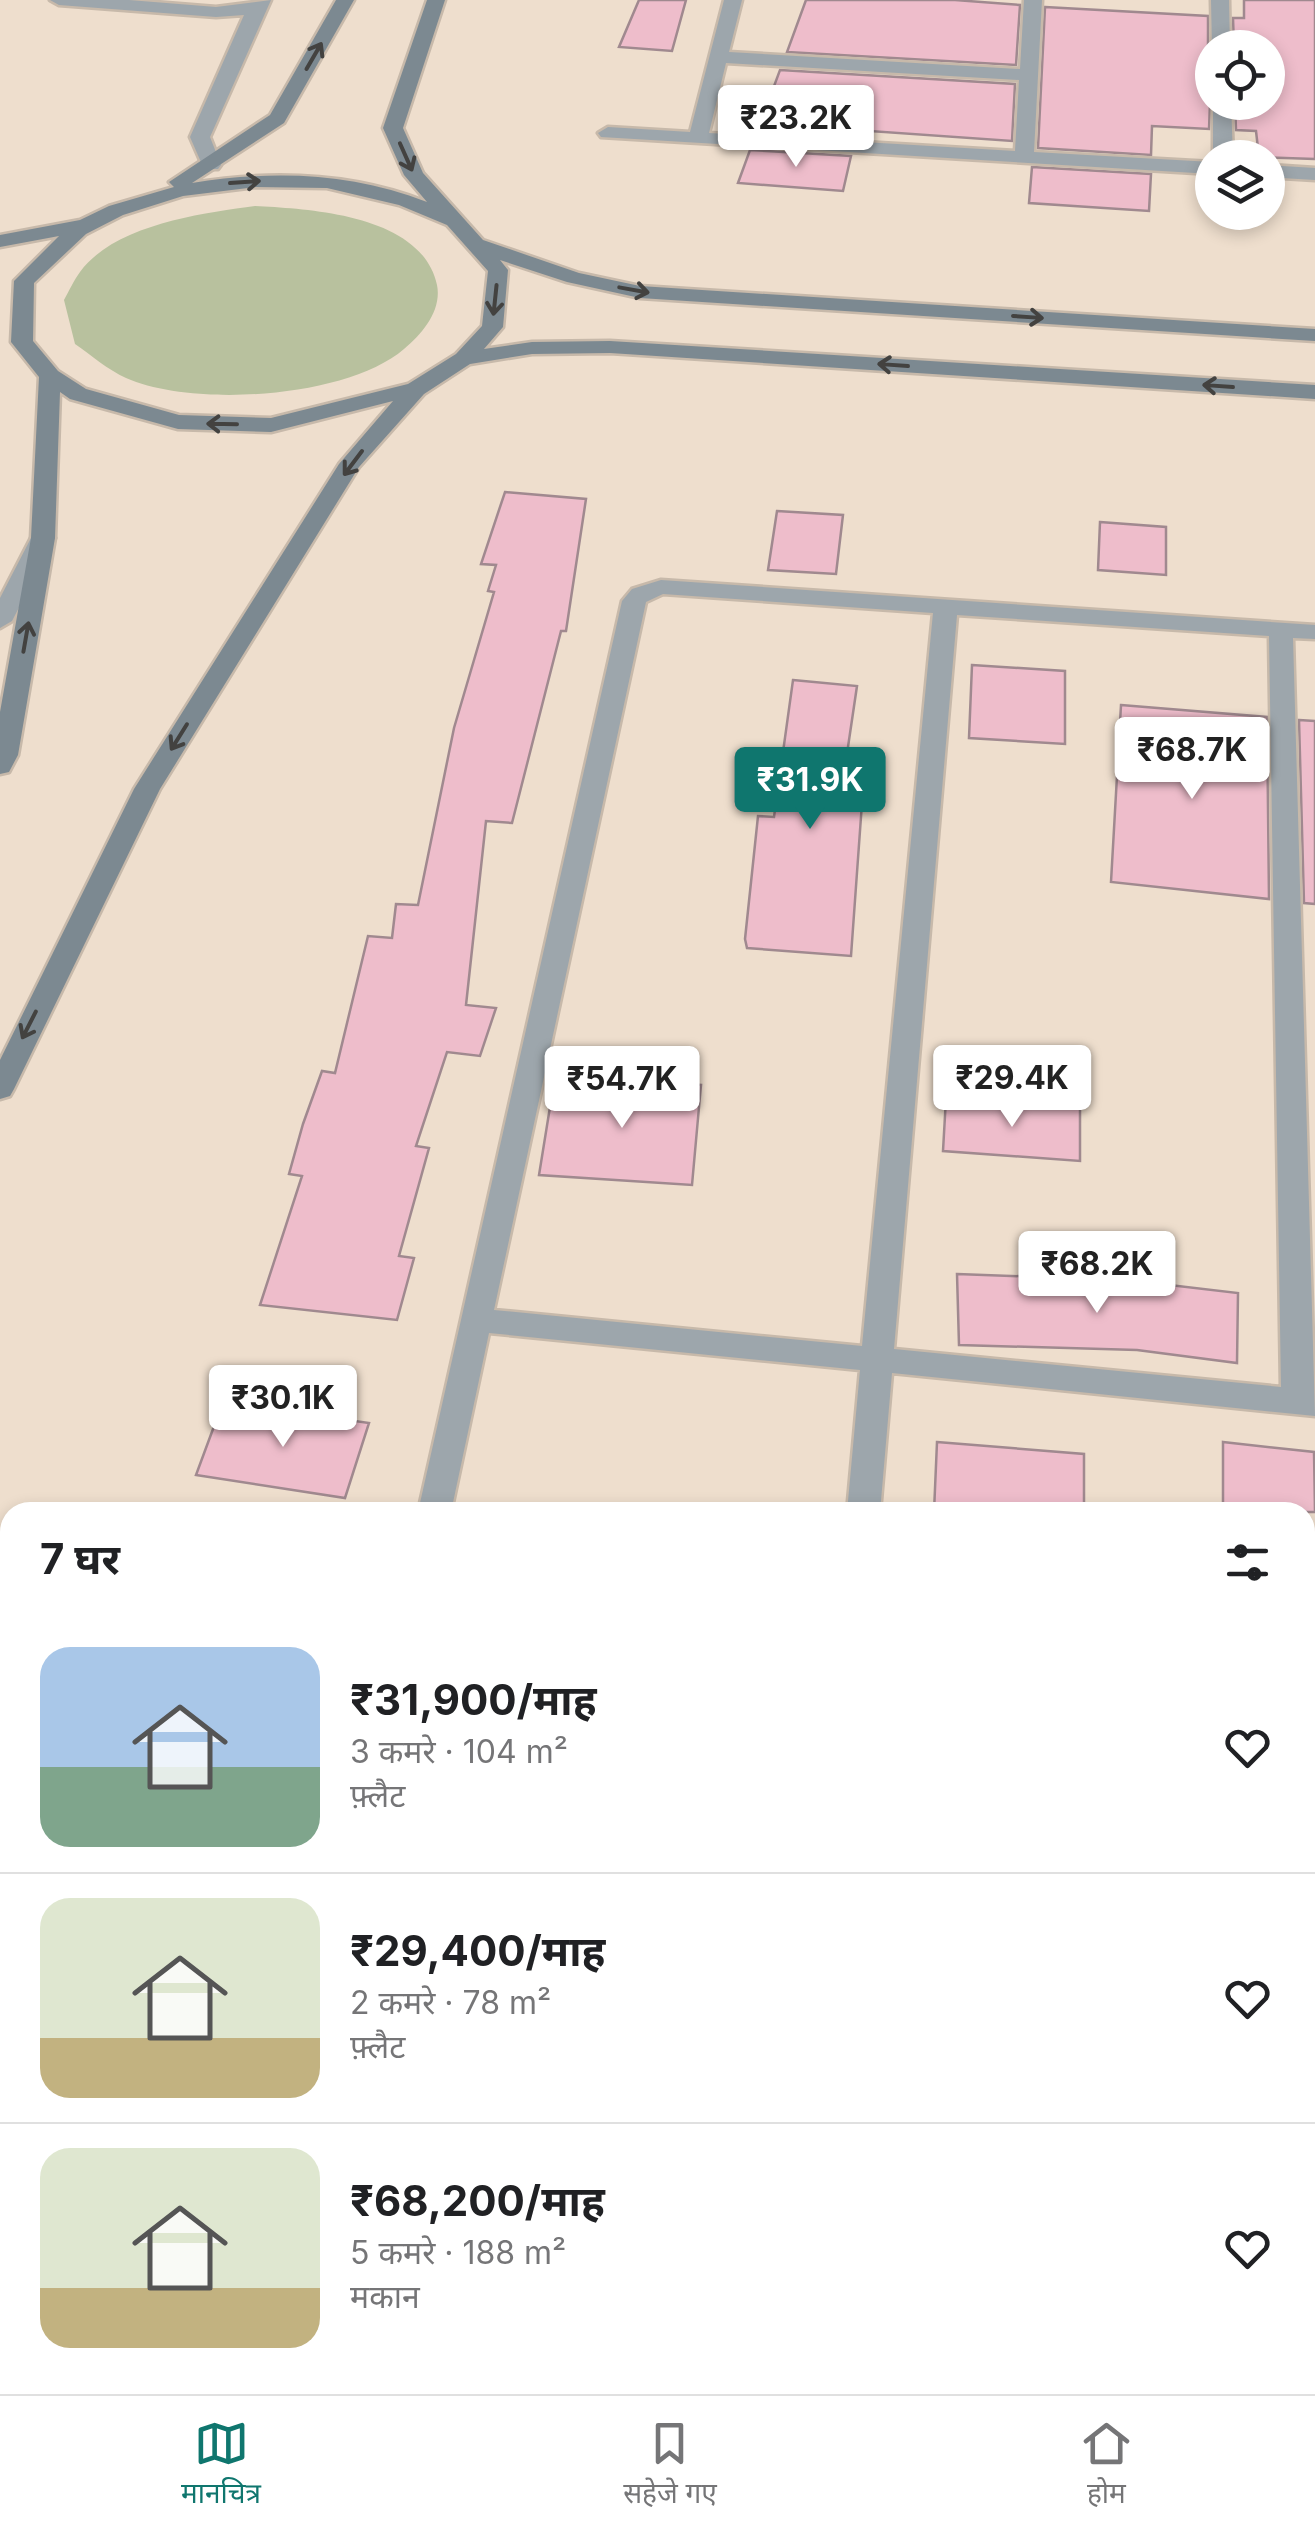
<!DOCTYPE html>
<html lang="hi">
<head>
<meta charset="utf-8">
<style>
	:root { --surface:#fff; --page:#f2f2f2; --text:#202124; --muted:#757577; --line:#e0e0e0; --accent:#0f766e }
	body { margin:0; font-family:Inter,"Noto Sans Devanagari",sans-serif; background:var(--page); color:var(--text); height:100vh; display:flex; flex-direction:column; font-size:38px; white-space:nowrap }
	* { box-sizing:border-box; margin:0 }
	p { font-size:32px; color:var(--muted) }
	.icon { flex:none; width:55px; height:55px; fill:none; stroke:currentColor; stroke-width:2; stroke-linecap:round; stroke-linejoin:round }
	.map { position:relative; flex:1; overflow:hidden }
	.drawer { position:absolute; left:0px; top:1502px; width:1315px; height:892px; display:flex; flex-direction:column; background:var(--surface); border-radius:30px 30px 0 0; box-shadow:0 5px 15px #0003 }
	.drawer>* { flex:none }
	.controls { position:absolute; left:1195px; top:30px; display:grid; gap:20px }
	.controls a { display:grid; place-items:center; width:90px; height:90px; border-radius:50%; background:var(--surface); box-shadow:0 5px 15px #0003; font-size:50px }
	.price { position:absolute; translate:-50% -85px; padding:0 22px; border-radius:10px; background:#fff; color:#222; font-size:32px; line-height:65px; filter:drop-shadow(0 2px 5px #0008) }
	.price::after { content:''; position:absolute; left:50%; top:60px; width:30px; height:22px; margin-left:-15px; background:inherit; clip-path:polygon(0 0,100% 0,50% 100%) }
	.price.selected { background:var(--accent); color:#fff }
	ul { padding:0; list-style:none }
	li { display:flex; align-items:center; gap:30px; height:250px; padding:0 40px }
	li+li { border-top:2px solid var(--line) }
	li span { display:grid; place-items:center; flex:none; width:280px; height:200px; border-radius:30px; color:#555 }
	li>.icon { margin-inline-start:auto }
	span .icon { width:120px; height:120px; fill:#fffc; stroke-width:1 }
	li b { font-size:42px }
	h2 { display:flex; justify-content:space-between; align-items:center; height:120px; padding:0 40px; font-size:42px }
	.tab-bar { display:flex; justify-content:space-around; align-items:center; height:140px; border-top:2px solid var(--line); background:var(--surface); font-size:28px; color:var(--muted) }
	.tab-bar a { display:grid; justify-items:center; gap:5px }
	.tab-bar .selected { color:var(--accent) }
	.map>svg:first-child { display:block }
	.green { fill:#b8c19e }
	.building { fill:#eebdcb; stroke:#a0898f; stroke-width:2.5 }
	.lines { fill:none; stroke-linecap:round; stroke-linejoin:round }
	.street-casing { stroke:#c7b9aa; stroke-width:5 }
	.secondary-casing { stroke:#c7b9aa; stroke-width:5 }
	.street { fill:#9da6ac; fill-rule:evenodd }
	.secondary { fill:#7c8991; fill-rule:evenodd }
	.oneway { stroke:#434240 }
</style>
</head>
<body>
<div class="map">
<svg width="1315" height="2394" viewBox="0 0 1315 2394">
	<rect width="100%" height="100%" fill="#eedecd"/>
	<path class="green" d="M255 206C312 209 422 215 437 285 442 310 423 333 404 349 347 398 194 408 126 378 108 370 91 355 75 344L64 300C69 291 74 280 80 272 114 225 202 213 255 206Z"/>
	<path class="building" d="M639 0H686L672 51 619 47Z
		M806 0H955L1020 5 1016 65 787 52Z
		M1244 0H1315V159L1259 157 1256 131 1236 130 1235 102H1268V48H1234L1233 18H1244Z
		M1045 7 1208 16V48L1212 52 1209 129 1152 126 1151 155 1038 148Z
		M780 70 1015 84 1012 141 856 130 855 138 757 132Z
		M750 150 851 156 843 191 738 183Z
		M1032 167 1151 174 1149 211 1029 203Z
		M505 492 586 499 566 631H561L512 823 486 821 466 1005 496 1008 480 1056 447 1052 416 1146 429 1148 399 1256 414 1258 397 1320 260 1305 302 1176 289 1174 303 1124 322 1071 335 1073 368 936 392 938 396 904 418 905 454 728 494 592 488 591 496 565 481 564Z
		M777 511 843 515 836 574 768 570Z
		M1100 522 1166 527V575L1098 570Z
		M972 665 1065 671V744L969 738Z
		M793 680 857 686 844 774 864 775 851 956 747 948 745 939 758 816 774 817Z
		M1121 705 1267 717 1269 899 1111 882Z
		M1299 720 1315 721V904L1304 903Z
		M555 1076 701 1085 692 1185 539 1175Z
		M946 1098 1080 1108V1161L943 1151Z
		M957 1274 1127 1280 1238 1293 1237 1363 1137 1350 959 1345Z
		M223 1402 369 1423 345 1498 196 1475Z
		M937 1442 1084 1454V1512H934Z
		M1223 1442 1314 1452 1315 1512H1223Z"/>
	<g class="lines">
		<g class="street-casing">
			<path id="street" d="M50 0H129L216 7 271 0 210 137 221 165 218 169H204L190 137 244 15 216 17 59 5Z
				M724 0H742L729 52 1020 69 1024 0H1042L1034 152 1212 162V174L601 137 598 133 608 127 690 132ZM726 63 1019 80 1015 151 709 133Z
				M1211 0H1229L1230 48H1212Z
				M1213 102H1231L1233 158H1213Z
				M1268 165 1315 168V180L1268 177Z
				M43 531 55 538 12 621 0 628V598L31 538Z
				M661 580 1315 625V639L1293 638 1315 1416 892 1373 880 1512H847L860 1370 489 1333 451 1512H418L622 601 632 589ZM663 594 933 613 862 1346 494 1310 646 602ZM957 615 1269 636 1281 1387 894 1349Z
				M1305 1739 1315 1740V1772L1305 1771Z
				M1305 2187 1315 2188V2228L1305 2227Z
				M221 2385H263L261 2394H219Z"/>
		</g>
		<g class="secondary-casing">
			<path id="secondary" d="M336 0H354L284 123 192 183C272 170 351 172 427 202L404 175 383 128 427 0H445L403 128 423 173 483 240 579 273 640 286 1315 329V341L640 298 567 282 500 260 508 270 503 327 484 349 532 342 610 341 1315 385V399L610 353 532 354 470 364 424 394 359 467 160 789 14 1089 10 1096 0 1099V1060L134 789 339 464 393 401 271 432 178 429 70 399 60 392 55 538 18 755 9 772 0 774V712L31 538 39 377 11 342 14 281 59 236 0 247V235L80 220 109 206 174 187 169 182 270 115ZM256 187 327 188 399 205 447 225 488 271 482 326 456 354 408 384 271 418 179 415 86 389 58 371 33 341 34 283 86 234 123 215 183 196Z"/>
		</g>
		<use href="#street" class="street"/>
		<use href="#secondary" class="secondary"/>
	</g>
	<defs><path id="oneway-shaft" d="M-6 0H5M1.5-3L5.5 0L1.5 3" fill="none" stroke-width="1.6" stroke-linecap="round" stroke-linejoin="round" transform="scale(2.5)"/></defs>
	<g class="oneway">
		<use href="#oneway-shaft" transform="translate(314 56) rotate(-60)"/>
		<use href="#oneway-shaft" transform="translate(406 157) rotate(66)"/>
		<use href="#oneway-shaft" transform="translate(245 182) rotate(-4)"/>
		<use href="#oneway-shaft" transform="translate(634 290) rotate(10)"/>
		<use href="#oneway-shaft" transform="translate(495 300) rotate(96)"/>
		<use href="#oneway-shaft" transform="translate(1028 317) rotate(4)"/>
		<use href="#oneway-shaft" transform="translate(893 365) rotate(-176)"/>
		<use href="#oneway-shaft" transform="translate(1218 386) rotate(-176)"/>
		<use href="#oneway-shaft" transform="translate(222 424) rotate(-179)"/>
		<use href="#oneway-shaft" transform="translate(353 463) rotate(127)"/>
		<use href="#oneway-shaft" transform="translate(26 637) rotate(-80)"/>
		<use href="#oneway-shaft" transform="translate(179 737) rotate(122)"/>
		<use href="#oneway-shaft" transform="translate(29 1025) rotate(117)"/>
	</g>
</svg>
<div class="controls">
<a><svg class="icon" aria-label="locate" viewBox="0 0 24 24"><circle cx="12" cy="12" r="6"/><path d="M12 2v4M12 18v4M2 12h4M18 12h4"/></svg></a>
<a><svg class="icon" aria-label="layers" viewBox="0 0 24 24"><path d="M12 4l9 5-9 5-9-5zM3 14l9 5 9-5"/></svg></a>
</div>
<b class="price" style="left:796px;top:170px">₹23.2K</b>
<b class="price" style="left:1192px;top:802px">₹68.7K</b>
<b class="price selected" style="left:810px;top:832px">₹31.9K</b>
<b class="price" style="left:1012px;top:1130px">₹29.4K</b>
<b class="price" style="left:622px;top:1131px">₹54.7K</b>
<b class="price" style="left:1097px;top:1316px">₹68.2K</b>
<b class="price" style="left:283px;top:1450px">₹30.1K</b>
<section class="drawer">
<h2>7 घर<svg class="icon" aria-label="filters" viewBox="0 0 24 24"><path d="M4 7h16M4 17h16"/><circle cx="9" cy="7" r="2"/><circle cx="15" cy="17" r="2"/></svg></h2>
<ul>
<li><span style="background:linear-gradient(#a9c7e8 60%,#7fa58c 0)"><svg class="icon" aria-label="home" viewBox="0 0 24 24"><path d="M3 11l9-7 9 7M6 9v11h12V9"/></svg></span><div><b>₹31,900/माह</b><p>3 कमरे · 104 m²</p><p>फ़्लैट</p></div><svg class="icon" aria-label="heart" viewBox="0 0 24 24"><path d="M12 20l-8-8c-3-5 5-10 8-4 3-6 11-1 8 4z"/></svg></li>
<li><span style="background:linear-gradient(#dfe7d0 70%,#c2b280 0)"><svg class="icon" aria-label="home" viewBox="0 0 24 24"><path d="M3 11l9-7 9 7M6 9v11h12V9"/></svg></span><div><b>₹29,400/माह</b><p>2 कमरे · 78 m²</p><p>फ़्लैट</p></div><svg class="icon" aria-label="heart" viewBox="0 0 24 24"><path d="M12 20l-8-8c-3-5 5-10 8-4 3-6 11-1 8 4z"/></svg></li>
<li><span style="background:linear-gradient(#dfe7d0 70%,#c2b280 0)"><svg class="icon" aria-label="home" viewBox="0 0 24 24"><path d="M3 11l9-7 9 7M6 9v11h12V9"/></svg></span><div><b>₹68,200/माह</b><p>5 कमरे · 188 m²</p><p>मकान</p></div><svg class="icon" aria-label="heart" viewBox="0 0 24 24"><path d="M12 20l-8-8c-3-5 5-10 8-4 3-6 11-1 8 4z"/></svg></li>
</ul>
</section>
</div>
<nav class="tab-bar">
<a class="selected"><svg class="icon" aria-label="map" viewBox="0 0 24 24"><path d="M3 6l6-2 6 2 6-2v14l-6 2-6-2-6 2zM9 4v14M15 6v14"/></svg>मानचित्र</a>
<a><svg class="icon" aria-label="saved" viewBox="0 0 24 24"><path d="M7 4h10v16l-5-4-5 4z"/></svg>सहेजे गए</a>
<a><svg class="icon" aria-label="home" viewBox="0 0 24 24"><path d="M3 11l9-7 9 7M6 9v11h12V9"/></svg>होम</a>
</nav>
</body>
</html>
